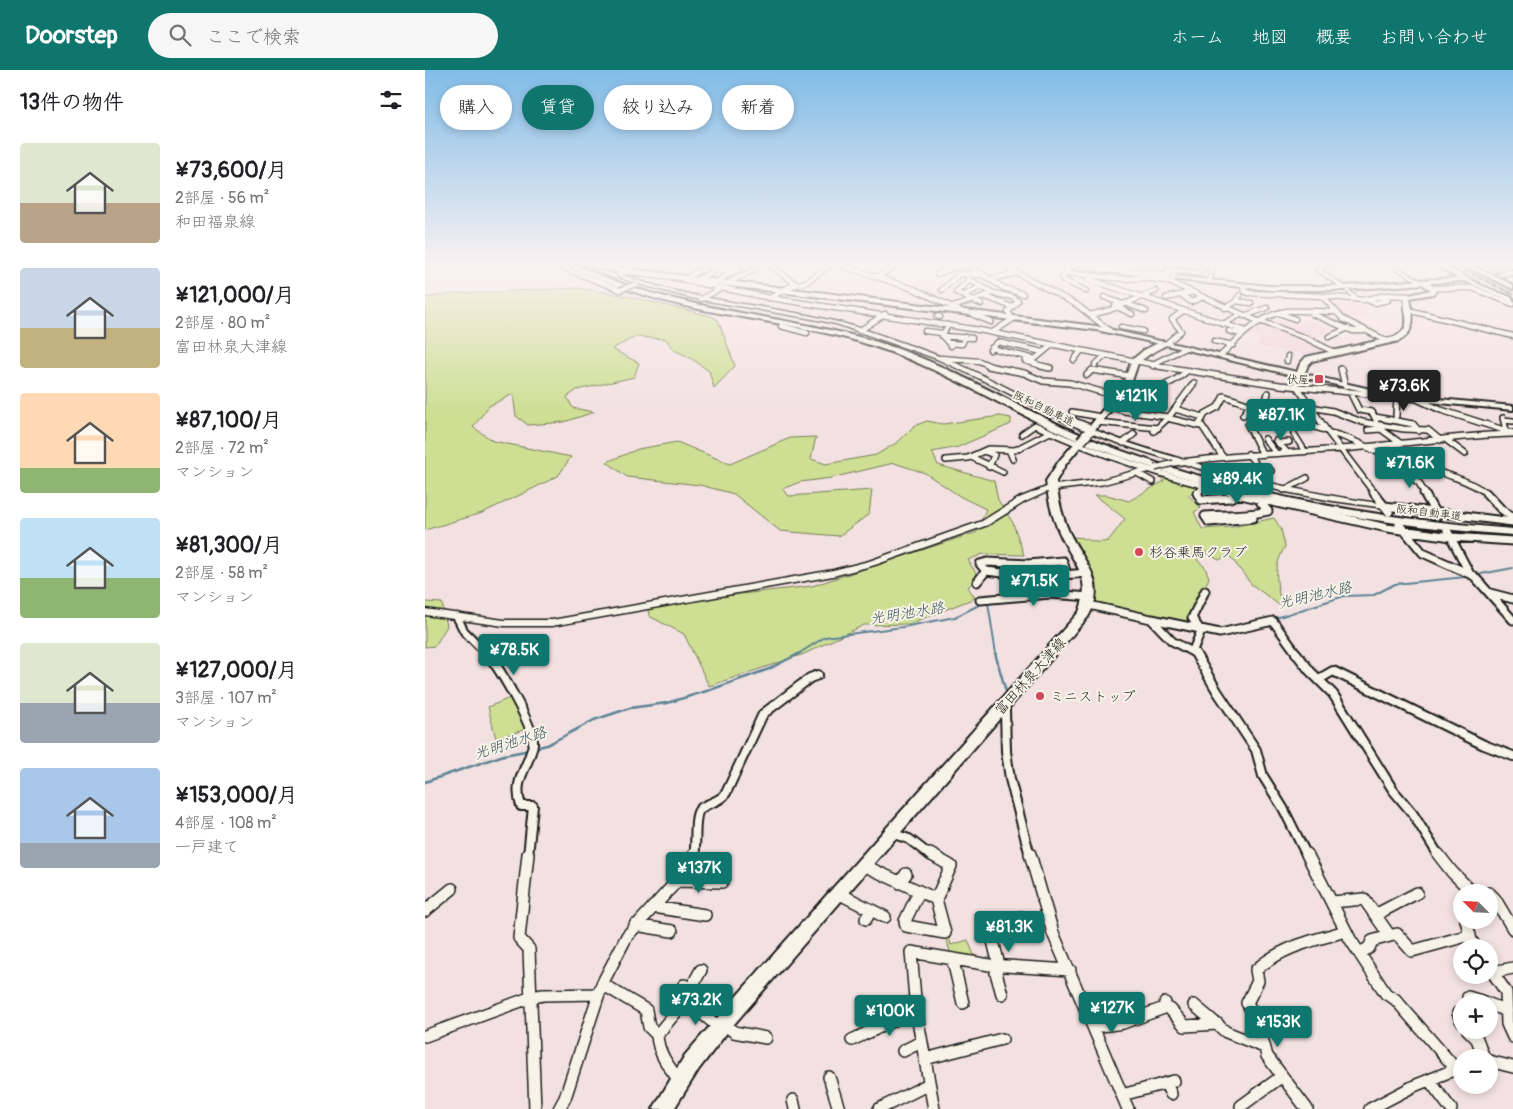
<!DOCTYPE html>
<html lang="ja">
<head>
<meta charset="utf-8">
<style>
	:root { --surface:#fff; --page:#f6f6f6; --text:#202124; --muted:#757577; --accent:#0f766e }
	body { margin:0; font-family:Pangolin,"Klee One",sans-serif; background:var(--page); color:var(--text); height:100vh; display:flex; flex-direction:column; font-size:19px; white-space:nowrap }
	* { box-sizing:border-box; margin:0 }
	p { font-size:16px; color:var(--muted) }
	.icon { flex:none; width:28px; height:28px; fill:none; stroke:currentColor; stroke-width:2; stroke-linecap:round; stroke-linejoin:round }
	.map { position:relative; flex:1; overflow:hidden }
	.drawer { display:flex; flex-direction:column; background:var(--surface); width:425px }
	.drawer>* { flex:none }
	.hud { position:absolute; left:15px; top:15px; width:475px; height:45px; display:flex; gap:10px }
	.needle { width:32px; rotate:294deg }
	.controls { position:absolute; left:1028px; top:814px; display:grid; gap:10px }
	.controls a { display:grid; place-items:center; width:45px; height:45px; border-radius:50%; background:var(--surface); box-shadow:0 2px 8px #0003; font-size:25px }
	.price { position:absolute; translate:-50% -42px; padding:0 11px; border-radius:5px; background:var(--accent); color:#fff; font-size:16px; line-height:32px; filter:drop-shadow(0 1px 2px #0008) }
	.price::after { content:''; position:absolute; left:50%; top:30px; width:15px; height:11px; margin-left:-8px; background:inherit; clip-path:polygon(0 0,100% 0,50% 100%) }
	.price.active { background:#222; color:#fff }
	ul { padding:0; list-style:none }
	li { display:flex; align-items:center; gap:15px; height:125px; padding:0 20px }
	li span { display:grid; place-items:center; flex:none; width:140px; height:100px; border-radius:5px; color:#555 }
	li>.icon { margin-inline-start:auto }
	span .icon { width:60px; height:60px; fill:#fffc; stroke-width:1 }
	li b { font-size:21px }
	h2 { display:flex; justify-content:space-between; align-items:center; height:60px; padding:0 20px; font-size:21px }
	.chip { padding:0 18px; border-radius:22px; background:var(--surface); box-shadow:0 2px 8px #0003; font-size:18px; line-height:45px }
	.chip.active { background:var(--accent); color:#fff }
	header { display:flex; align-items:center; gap:30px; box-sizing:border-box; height:70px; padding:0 25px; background:var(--accent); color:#fff }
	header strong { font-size:24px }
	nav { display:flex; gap:28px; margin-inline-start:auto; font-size:18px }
	.search { width:350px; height:45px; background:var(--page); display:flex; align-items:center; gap:12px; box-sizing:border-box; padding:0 18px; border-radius:28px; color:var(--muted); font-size:19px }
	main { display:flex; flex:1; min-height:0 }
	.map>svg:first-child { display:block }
	.built { fill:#f1d4dc }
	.green { fill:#cedf94; stroke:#757e58 }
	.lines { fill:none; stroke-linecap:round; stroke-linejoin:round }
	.stream-far1 { stroke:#5c8396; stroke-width:2 }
	.stream { stroke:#5c8396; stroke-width:2.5 }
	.primary-tunnel { stroke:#c8baba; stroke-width:7; stroke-dasharray:7 4; stroke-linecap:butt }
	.motorway-tunnel { stroke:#c8baba; stroke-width:8; stroke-dasharray:8 4; stroke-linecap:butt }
	.pedestrian-casing { stroke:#1c1c1c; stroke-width:5.5 }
	.minor-far4-casing { stroke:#1c1c1c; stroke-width:7 }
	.minor-far3-casing { stroke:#1c1c1c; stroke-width:8 }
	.minor-far2-casing { stroke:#1c1c1c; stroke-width:11 }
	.minor-far1-casing { stroke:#1c1c1c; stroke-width:12 }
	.minor-casing { stroke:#1c1c1c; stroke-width:14 }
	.tertiary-casing { stroke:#1c1c1c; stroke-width:3 }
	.secondary-casing { stroke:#1c1c1c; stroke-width:4 }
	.primary-casing { stroke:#1c1c1c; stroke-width:4 }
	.motorway-casing { stroke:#1c1c1c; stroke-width:4 }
	.pedestrian { stroke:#f7f3e8; stroke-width:3 }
	.minor-far4 { stroke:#f7f3e8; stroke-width:4.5 }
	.minor-far3 { stroke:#f7f3e8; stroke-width:5 }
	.minor-far2 { stroke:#f7f3e8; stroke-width:7 }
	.minor-far1 { stroke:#f7f3e8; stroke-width:8 }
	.minor { stroke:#f7f3e8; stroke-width:11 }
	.tertiary { fill:#f7f3e8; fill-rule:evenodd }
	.secondary { fill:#f7f3e8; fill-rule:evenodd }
	.primary { fill:#f7f3e8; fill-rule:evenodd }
	.motorway { fill:#f7f3e8; fill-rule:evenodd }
	.rail-casing { stroke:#1c1c1c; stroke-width:2.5 }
	.rail { stroke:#f7f3e8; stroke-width:1; stroke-dasharray:4; stroke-linecap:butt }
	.minor-bridge-far1-casing { stroke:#1c1c1c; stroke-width:7; stroke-linecap:butt }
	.minor-bridge-casing { stroke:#1c1c1c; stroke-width:8; stroke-linecap:butt }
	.primary-bridge-casing { stroke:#1c1c1c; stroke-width:12; stroke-linecap:butt }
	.minor-bridge-far1 { stroke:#f7f3e8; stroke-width:4.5 }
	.minor-bridge { stroke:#f7f3e8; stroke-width:5 }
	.primary-bridge { stroke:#f7f3e8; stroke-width:9 }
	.poi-dot { fill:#d1495b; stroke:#f7f3e8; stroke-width:2 }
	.labels { text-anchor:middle; stroke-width:4; stroke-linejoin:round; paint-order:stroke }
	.far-poi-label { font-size:11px; fill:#1c1c1c; stroke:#f7f3e8; text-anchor:end }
	.far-street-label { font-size:11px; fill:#1c1c1c; stroke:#f7f3e8 }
	.poi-label { font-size:14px; fill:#1c1c1c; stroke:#f7f3e8; text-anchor:start }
	.street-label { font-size:14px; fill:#1c1c1c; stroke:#f7f3e8 }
	.water-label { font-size:15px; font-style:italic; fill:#415863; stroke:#f7f3e8 }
</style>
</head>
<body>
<header>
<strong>Doorstep</strong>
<div class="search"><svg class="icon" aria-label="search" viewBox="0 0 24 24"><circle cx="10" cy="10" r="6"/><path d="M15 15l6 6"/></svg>ここで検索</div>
<nav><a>ホーム</a><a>地図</a><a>概要</a><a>お問い合わせ</a></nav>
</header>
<main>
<section class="drawer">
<h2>13件の物件<svg class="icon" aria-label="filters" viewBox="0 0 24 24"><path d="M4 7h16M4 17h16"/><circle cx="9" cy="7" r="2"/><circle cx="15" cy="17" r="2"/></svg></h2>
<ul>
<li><span style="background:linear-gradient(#dfe7d0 60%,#b9a48a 0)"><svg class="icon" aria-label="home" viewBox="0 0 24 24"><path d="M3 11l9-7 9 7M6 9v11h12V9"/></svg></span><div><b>¥73,600/月</b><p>2部屋 · 56 m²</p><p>和田福泉線</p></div></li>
<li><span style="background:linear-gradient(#c9d6e8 60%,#c2b280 0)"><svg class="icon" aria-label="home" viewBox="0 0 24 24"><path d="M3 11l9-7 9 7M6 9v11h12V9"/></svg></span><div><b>¥121,000/月</b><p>2部屋 · 80 m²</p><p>富田林泉大津線</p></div></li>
<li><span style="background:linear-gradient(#ffd9b3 75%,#8fb573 0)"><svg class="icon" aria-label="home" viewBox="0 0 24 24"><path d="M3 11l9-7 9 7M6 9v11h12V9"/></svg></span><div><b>¥87,100/月</b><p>2部屋 · 72 m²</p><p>マンション</p></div></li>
<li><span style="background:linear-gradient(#bfe0f5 60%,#8fb573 0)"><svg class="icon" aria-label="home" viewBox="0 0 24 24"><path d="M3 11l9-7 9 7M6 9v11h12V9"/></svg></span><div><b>¥81,300/月</b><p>2部屋 · 58 m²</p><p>マンション</p></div></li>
<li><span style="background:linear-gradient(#dfe7d0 60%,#9aa5b1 0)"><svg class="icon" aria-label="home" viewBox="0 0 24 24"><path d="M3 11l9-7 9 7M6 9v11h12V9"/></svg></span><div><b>¥127,000/月</b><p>3部屋 · 107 m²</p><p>マンション</p></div></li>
<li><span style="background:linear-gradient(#a9c7e8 75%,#9aa5b1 0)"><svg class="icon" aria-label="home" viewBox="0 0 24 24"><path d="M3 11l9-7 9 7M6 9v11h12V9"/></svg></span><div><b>¥153,000/月</b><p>4部屋 · 108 m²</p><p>一戸建て</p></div></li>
</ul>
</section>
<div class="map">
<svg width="1088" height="1039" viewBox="0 0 1088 1039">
	<rect width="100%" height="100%" fill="#f3e1e1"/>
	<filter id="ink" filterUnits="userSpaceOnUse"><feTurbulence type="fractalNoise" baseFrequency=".02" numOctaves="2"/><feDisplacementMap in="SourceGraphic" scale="10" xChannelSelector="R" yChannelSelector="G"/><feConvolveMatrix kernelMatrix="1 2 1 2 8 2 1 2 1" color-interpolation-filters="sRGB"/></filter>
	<g filter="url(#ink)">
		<path class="built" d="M905 233 930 234 941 237 943 248 930 247V249L922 250Z
			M880 249 909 259 884 270 845 252 854 250 868 254Z
			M835 252 880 269 904 282 889 286 832 276 836 268 821 262Z"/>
		<path class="green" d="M153 218 197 225 286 246 293 250 310 296 289 318 284 301 264 287 249 280 241 269 210 267 187 279 214 293 209 307 152 320 142 327 148 338 169 342 139 352 103 355 91 346 88 324 64 336 48 357 68 371 146 387 133 406 95 425 57 443 0 460V228L26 224Z
			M575 346 586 348V354L533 377 507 382 513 395 569 411 573 430 588 453 599 485 558 484 543 490 553 507 543 517 550 528 484 554 439 555 379 584 284 616 259 564 224 546 223 538 316 524 387 516 552 462 561 439 536 427 500 403 469 393 406 408 375 412 357 419 364 426 447 420 444 444 414 466 355 461 309 424 275 415 202 407 182 392 213 379 252 372 305 394 365 368 391 367 386 389 401 394 451 385 473 372 489 356 502 351 518 354Z
			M733 405 774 418 770 423 763 425 776 438 769 442 777 459 807 457 849 448 856 459 860 477C847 497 852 515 857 537L826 514 804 485 794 490 777 480 772 490 780 497 784 508 767 543 771 556 669 532 644 468C663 464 664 476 683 471L700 449 670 425H682L704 431 739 411Z
			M0 532 17 533 22 556 10 576 0 577Z
			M85 628 101 659 71 669 63 637Z
			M521 867H524L526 875 543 870 551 890 526 886Z"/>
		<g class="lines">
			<path class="stream-far1" d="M1056 504 1088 498
				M563 533 571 584
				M566 533 633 528
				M848 549 919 526 949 525 970 514 1041 507
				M373 584 400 567 478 557 530 547 558 533"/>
			<path class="stream" d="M570 583 582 625
				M109 678 122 675 169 650 205 638 242 633 285 620 344 599 375 583
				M0 712 79 685 105 680"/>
			<path class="primary-tunnel" d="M1049 208 1068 207"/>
			<path class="motorway-tunnel" d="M156 195 166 201"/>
			<g class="pedestrian-casing">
				<path id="pedestrian" d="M923 221 933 230"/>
			</g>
			<g class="minor-far4-casing">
				<path id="minor-far4" d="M142 195 139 198 195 220
					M285 195 283 196 307 202 290 213
					M345 195 371 214
					M415 195 489 219 538 242
					M542 195 579 218 598 224
					M578 195 652 235 684 260
					M658 195 749 205
					M757 195 787 198
					M644 196 640 203 700 209 719 208 742 211 835 252
					M743 200 774 203 776 197
					M198 202 211 195
					M307 202 315 198 312 195
					M640 203 637 208 638 210 661 221
					M512 204 531 197
					M452 207 472 195
					M260 209 273 201
					M543 209 568 223 587 227 593 231 583 242 588 249 568 262
					M565 209 594 203
					M663 209 821 261
					M259 210 345 228 554 260 741 297
					M271 210 287 202
					M545 210 531 222 547 230
					M301 214 338 195
					M818 216 819 221 824 223 897 226 918 249 962 271
					M1009 218H1047L1088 234
					M517 220 534 204 558 205
					M757 225 766 232 778 227
					M538 226 557 216
					M559 226 587 237
					M897 226 938 230 962 225 983 226
					M679 227 697 234
					M345 228 364 217 383 211 406 195
					M741 228 768 222
					M276 229 296 218
					M547 230 556 234
					M942 230 950 233 963 230 955 227
					M811 231 826 233
					M700 233 721 241
					M690 236 707 244
					M528 237 568 223
					M800 238 810 232 815 225
					M983 240 1088 266
					M549 243V245L566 252
					M854 243 870 249
					M887 244 928 261H940
					M665 245 685 240 731 221
					M512 246 515 247
					M819 246 842 238
					M835 251 881 268 909 282
					M798 254 815 245
					M523 255 517 266 526 276
					M356 256 382 263
					M696 257 718 261
					M434 261 460 244
					M500 261 517 263
					M804 261 816 264
					M517 266 547 268
					M904 267 923 258
					M789 271 808 275
					M523 273 537 274 540 267
					M742 273 756 261 747 249 758 241
					M566 278 610 289 627 275
					M565 280 573 272 618 282
					M795 286C813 269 837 243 863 241 878 240 895 242 910 242
					M515 288 554 291 568 297
					M602 290 600 291 621 297
					M649 290 656 281
					M862 291 863 286
					M670 295 680 286
					M728 296 730 293 760 278"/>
			</g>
			<g class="minor-far3-casing">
				<path id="minor-far3" d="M563 296 599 303 618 311 645 313 680 323
					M616 296 625 298
					M733 296 855 315 964 326
					M916 299 920 316
					M662 305 667 300 705 306
					M875 305 871 314 873 318 902 361 950 424
					M696 324C719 326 745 316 762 301
					M927 326 934 340 947 342 951 350
					M994 330 1016 340 1088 363
					M685 336 699 341 744 347
					M886 337 908 341 937 352 979 359 1003 360 1015 370
					M750 339 778 347
					M839 339 843 323
					M647 342 676 347
					M818 345 826 334
					M971 346 972 327
					M950 347 988 354 994 361
					M742 348 776 356
					M1078 348 1081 360
					M647 350 667 358
					M1079 350 1088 351
					M672 352 733 358
					M823 355 837 383
					M956 355V359L975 373
					M943 360 956 359
					M729 361 744 347 769 313
					M904 363C927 367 947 381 968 389 1000 400 1035 404 1063 424
					M597 364 610 355C675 385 743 408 813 424
					M869 364 879 380
					M840 369 850 382
					M1020 369 1040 384
					M851 371 861 381
					M698 373 709 364
					M854 373 864 372
					M584 380 588 389
					M559 381 569 385 564 397
					M823 384 830 393
					M797 386 775 353 780 344 793 337 799 326 902 361
					M546 387 578 402
					M521 390 543 388 563 379 590 380 625 362
					M965 390 994 413 1000 424
					M749 393C812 384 876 383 939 377 989 373 1038 365 1088 364
					M712 403 728 412
					M804 406 846 401
					M627 418 677 412 722 400
					M859 420 882 408
					M773 424 778 416"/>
			</g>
			<g class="minor-far2-casing">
				<path id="minor-far2" d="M772 423 776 430 805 428 814 424
					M807 423 962 458 1027 467 1088 471
					M949 423 964 442
					M999 423 1012 446
					M1061 423 1075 438 1088 448
					M960 436 1088 452
					M828 448 784 452 780 446C801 444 823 446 843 441L836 433 838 430
					M974 454 998 483 1049 506 1088 550
					M1022 460 1045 504
					M561 501 611 507 663 503
					M552 512 561 501 555 494 562 492 603 494 638 491 642 505
					M1065 523 1088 529
					M555 530 625 524 665 527
					M664 535 726 549 747 571 771 584
					M32 547 39 561 62 584
					M727 549 795 563 848 551 872 584
					M768 580 776 561 767 548 780 521"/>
			</g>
			<g class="minor-far1-casing">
				<path id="minor-far1" d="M61 583C73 595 110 658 108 674 104 698 87 709 96 736H108L103 786
					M770 583 792 621 831 680 838 706 858 738 882 786
					M871 583 885 601 908 624 968 720 988 744 1014 786
					M894 609 908 601 1059 675 1088 686
					M578 637 580 640 581 681 585 709 605 786
					M466 763 484 769 506 786
					M269 786C272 775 268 746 275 739 283 732 294 733 301 723L338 644 385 608 393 605"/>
			</g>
			<g class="minor-casing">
				<path id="minor" d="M103 784 94 868 104 879 110 1039
					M605 784 628 863 703 1039
					M882 784 925 869 961 924 970 929 1031 999
					M1013 784 1027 802 1047 822
					M438 795 511 829
					M252 811 297 812
					M475 813 481 804
					M494 822 480 851 481 856 520 863 511 829 526 796 505 784
					M413 823 460 847
					M1064 823 1070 829 1088 859
					M907 832 939 829 965 866
					M228 837 280 845
					M0 841 27 819
					M950 845 992 823
					M441 849 446 840
					M1041 850 1046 870 1051 878
					M210 855 247 861
					M577 857 581 864
					M934 883 944 878 947 871 972 864 987 881 1045 865
					M528 891 538 933
					M1064 897 1081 922 1082 954 1088 967
					M1068 902 1088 898
					M177 914 221 940 224 957 232 965C233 983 243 996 254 1010
					M259 915 267 919
					M577 924 571 903 573 891 566 863 596 847
					M1043 927 1059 932
					M264 933 295 958
					M1064 934 1082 941
					M769 935 801 962 839 977
					M745 939 760 956 793 954
					M1033 943 1036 950
					M445 951 449 960
					M299 954 309 962 341 968
					M669 957 698 953 739 938 740 933
					M1043 960 1052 969 1059 988
					M232 965 256 936 276 900
					M0 966 107 927 118 925 174 924
					M427 970 491 940
					M478 981 496 972
					M500 989 577 969
					M1064 991 1088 997
					M404 1007 414 1039
					M1004 1010 1026 1039
					M741 1014 746 1024
					M697 1025 749 1011
					M368 1030 370 1039
					M816 1036 856 1007
					M134 1039 140 1028 177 914 202 866 252 811 269 784
					M454 1039 504 1014
					M509 1039 491 940 486 882 565 895 645 900
					M882 1039 842 986 832 950 822 933 833 911 831 900C856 877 889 870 921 861
					M945 1039 989 1016 1036 997"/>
			</g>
			<g class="tertiary-casing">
				<path id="tertiary" d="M784 195H788L789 200 786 213 784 214 782 213 785 200Z
					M917 195 896 200 921 217 922 218 919 220 891 200 898 196Z
					M962 195H968L998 211 994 212Z
					M1060 195H1067L1077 200H1088V202H1074Z
					M198 201 200 202 197 205C228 216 258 224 290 229 342 239 394 244 444 261 475 272 507 282 538 296 582 316 624 341 668 359 698 372 729 381 760 390 826 410 892 425 960 434L964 436 960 438 908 431 856 421 778 400 707 378 673 366 640 352 555 309 512 289 411 254 388 249 266 228 217 215 193 207 192 203Z
					M624 416H630L631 418 600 432 563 455 450 495 408 506 127 556H79L0 545V539L79 550H127L408 500 444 491 557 451 594 428Z"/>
			</g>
			<g class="secondary-casing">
				<path id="secondary" d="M159 195H172L671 256 743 273 740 275 671 260 195 203Z
					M620 195H641L844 216H919L999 210 1002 212 999 214 919 220H844Z
					M1088 201V205L1074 206 1071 204Z
					M875 303 972 325 1088 336V340L972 329 873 306V304Z"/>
			</g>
			<g class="primary-casing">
				<path id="primary" d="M1010 195H1018L1058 216 1088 228V232L1039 211 1005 213 1012 220 1008 224 985 228C988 245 992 261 974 271L887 291 883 295 878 307H875L741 275 725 284 713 293 705 317 666 365 663 366 659 363 697 316 707 290 719 280 737 271 872 302 875 294 881 287 969 267C990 257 977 243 980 226L1006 220 994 212V210L1033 208Z
					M1038 195H1047L1088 215V219Z
					M656 368 660 371 641 394 631 411C633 429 637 447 645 464 660 494 683 513 663 547L304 960 274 999 249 1039H228L260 985 292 948 654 542C668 508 648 493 635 464 627 447 623 429 621 411L634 391 653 369Z"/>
			</g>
			<g class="motorway-casing">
				<path id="motorway" d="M148 196H152C177 206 201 216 226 223 300 244 378 250 452 272 531 296 599 343 676 373 808 424 947 448 1088 459V465C945 455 803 429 669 377 593 348 526 301 448 276 387 256 323 250 260 236 221 227 184 215 148 198Z"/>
			</g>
			<use href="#pedestrian" class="pedestrian"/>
			<use href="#minor-far4" class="minor-far4"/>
			<use href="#minor-far3" class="minor-far3"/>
			<use href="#minor-far2" class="minor-far2"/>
			<use href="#minor-far1" class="minor-far1"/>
			<use href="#minor" class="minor"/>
			<use href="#tertiary" class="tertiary"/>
			<use href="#secondary" class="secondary"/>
			<use href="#primary" class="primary"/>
			<use href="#motorway" class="motorway"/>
			<g class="rail-casing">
				<path id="rail" d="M1029 195 1088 224"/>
			</g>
			<use href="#rail" class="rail"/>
			<g class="minor-bridge-far1-casing">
				<path id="minor-bridge-far1" d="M747 211 749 205
					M195 220 211 214"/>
			</g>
			<g class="minor-bridge-casing">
				<path id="minor-bridge" d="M730 398 749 393"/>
			</g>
			<g class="primary-bridge-casing">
				<path id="primary-bridge" d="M656 371 663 363"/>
			</g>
			<use href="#minor-bridge-far1" class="minor-bridge-far1"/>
			<use href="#minor-bridge" class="minor-bridge"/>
			<use href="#primary-bridge" class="primary-bridge"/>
		</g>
	</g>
	<linearGradient id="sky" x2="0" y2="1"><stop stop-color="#81bce8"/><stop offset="0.57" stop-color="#faf2f2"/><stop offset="1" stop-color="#faf2f2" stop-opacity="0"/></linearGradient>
	<rect width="1088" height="341" fill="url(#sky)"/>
	<g class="poi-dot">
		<rect x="889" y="304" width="10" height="10" rx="2.5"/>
		<circle cx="714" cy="482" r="5"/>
		<circle cx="615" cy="626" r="5"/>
	</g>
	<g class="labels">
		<g class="far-poi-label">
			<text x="884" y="313">伏屋</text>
		</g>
		<g class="far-street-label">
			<text transform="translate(619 338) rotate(26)" y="4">阪和自動車道</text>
			<text transform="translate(1004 442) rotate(7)" y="4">阪和自動車道</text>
		</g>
		<g class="poi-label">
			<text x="724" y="487">杉谷乗馬クラブ</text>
			<text x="625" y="631">ミニストップ</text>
		</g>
		<g class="street-label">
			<text transform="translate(605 606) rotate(-48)" y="5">富田林泉大津線</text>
		</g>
		<g class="water-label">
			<text transform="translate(890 525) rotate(-13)" y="5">光明池水路</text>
			<text transform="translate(482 543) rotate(-9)" y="5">光明池水路</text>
			<text transform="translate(85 673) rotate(-18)" y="5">光明池水路</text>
		</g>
	</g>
</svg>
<div class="controls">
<a><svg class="needle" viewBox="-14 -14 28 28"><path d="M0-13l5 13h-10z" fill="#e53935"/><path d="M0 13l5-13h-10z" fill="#757577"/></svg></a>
<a><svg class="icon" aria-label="locate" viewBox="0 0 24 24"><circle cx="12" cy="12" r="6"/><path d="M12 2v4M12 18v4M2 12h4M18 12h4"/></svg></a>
<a>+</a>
<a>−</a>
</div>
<b class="price active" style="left:979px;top:342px">¥73.6K</b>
<b class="price" style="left:711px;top:352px">¥121K</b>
<b class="price" style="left:856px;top:371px">¥87.1K</b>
<b class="price" style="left:985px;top:419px">¥71.6K</b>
<b class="price" style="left:812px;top:435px">¥89.4K</b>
<b class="price" style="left:609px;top:537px">¥71.5K</b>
<b class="price" style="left:89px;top:606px">¥78.5K</b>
<b class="price" style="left:274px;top:824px">¥137K</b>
<b class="price" style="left:584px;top:883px">¥81.3K</b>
<b class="price" style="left:271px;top:956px">¥73.2K</b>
<b class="price" style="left:687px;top:964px">¥127K</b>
<b class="price" style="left:465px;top:967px">¥100K</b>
<b class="price" style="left:853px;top:978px">¥153K</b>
<div class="hud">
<a class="chip">購入</a>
<a class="chip active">賃貸</a>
<a class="chip">絞り込み</a>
<a class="chip">新着</a>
</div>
</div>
</main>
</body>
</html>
